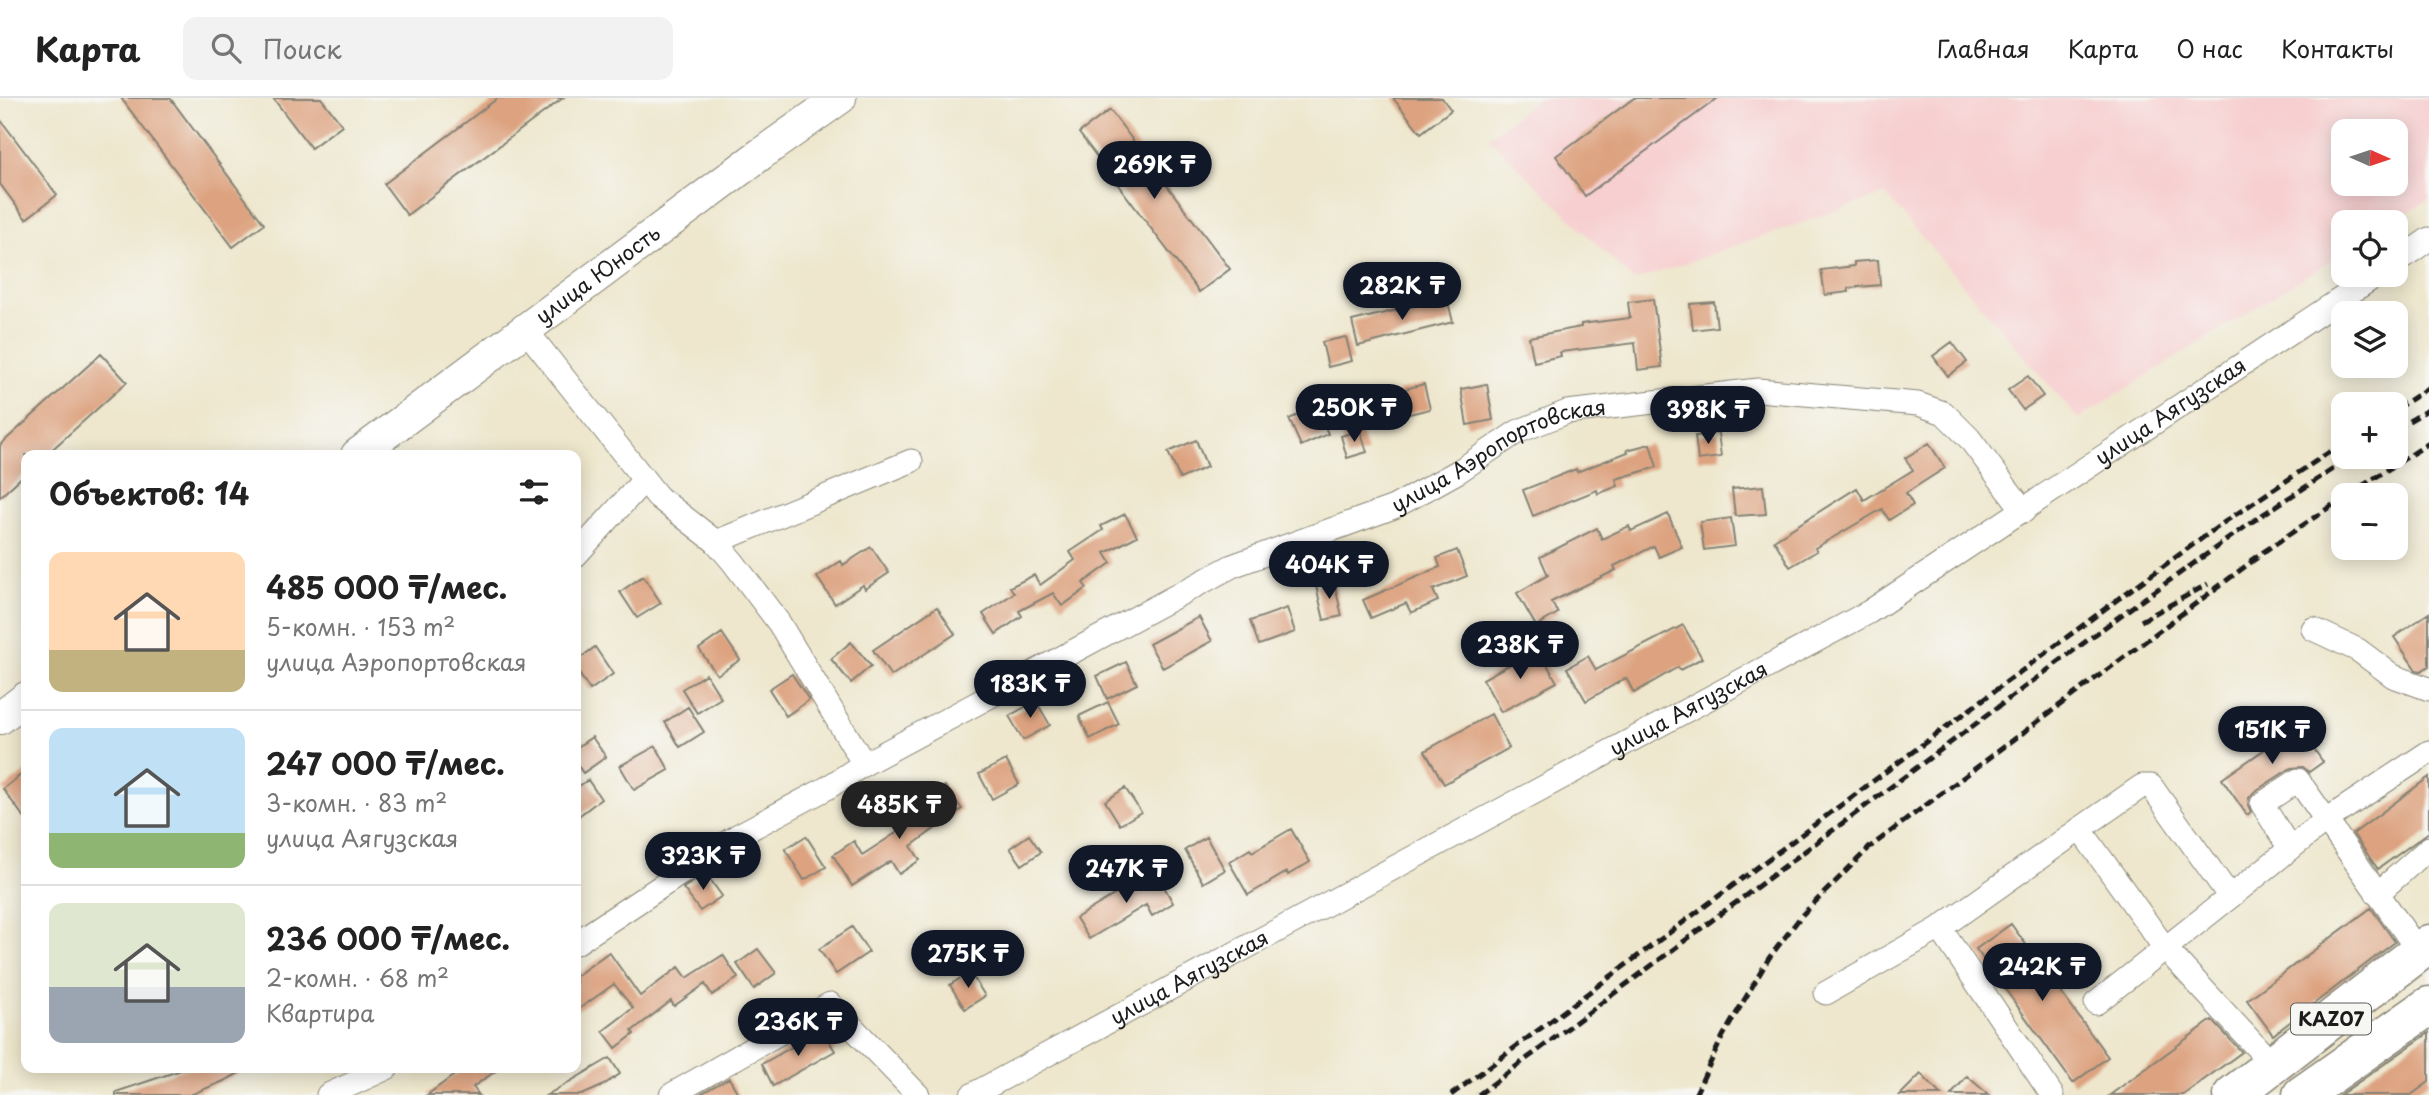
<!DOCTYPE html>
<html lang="ru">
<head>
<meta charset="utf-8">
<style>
	:root { --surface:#fff; --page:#f2f2f2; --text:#222; --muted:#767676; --line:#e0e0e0; --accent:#111827 }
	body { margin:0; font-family:"Playpen Sans",sans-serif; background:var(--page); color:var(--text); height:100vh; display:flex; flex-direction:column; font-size:26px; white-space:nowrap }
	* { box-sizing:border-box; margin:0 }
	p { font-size:23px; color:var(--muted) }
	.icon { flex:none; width:38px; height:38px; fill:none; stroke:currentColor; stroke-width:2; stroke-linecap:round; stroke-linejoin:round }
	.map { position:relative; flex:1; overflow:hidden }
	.side { position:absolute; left:21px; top:352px; width:560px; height:623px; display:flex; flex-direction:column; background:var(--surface); border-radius:14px; box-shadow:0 4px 18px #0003 }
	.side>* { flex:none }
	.needle { width:46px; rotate:93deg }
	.tools { position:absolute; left:2331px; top:21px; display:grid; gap:14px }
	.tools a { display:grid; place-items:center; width:77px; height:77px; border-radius:14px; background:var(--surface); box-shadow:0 4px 18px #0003; font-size:35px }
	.price { position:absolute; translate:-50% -60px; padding:0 16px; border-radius:24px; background:var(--accent); color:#fff; font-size:23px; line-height:46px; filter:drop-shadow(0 2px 4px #0008) }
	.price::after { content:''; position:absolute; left:50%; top:42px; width:21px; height:16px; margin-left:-10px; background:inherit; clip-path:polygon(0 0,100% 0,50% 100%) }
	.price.selected { background:#222; color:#fff }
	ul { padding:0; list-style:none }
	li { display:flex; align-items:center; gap:21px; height:175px; padding:0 28px }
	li+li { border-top:2px solid var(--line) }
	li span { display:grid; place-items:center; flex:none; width:196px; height:140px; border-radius:14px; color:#555 }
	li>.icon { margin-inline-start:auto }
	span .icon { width:84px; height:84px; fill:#fffc; stroke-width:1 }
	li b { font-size:30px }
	h2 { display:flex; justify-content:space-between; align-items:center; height:84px; padding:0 28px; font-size:30px }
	header { display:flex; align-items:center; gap:42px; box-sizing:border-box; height:98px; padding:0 35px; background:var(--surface); border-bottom:2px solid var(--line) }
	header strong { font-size:33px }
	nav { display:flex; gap:38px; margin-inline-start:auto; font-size:24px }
	.search { width:490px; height:63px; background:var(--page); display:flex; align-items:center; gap:18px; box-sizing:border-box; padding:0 24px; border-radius:14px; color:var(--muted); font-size:26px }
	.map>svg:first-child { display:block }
	.built { fill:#f7cfd0; fill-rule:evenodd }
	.building { fill:#dda380 }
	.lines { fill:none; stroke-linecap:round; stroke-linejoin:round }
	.street-casing { stroke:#858274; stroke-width:25 }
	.secondary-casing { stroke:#858274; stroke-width:34 }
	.highway-casing { stroke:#858274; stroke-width:41 }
	.street { stroke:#fff; stroke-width:23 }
	.secondary { stroke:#fff; stroke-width:32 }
	.highway { stroke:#fff; stroke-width:38 }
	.rail { stroke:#1c1c1c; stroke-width:5; stroke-dasharray:10 5; stroke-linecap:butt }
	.labels { text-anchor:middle; stroke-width:5; stroke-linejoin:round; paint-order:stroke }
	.shield { fill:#f6f6f2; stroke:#5d5d5c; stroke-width:2 }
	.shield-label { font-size:19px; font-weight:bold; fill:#1c1c1c }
	.street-label { font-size:21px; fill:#1c1c1c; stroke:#f6f6f2 }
</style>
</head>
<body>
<header>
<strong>Карта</strong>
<div class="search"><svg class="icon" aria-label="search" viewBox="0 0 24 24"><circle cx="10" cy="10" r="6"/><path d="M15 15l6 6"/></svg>Поиск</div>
<nav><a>Главная</a><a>Карта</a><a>О нас</a><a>Контакты</a></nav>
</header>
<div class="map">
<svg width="2429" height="997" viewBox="0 0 2429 997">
	<rect width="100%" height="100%" fill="#f6f6f2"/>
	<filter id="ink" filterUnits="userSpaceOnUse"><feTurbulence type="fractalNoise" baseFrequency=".0143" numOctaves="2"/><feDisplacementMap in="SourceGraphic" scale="14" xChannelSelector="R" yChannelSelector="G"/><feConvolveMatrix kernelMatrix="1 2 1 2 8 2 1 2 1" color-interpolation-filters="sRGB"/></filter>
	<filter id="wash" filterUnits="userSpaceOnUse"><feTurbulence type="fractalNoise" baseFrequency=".00686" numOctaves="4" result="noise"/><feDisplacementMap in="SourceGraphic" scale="28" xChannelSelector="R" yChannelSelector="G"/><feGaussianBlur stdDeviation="1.57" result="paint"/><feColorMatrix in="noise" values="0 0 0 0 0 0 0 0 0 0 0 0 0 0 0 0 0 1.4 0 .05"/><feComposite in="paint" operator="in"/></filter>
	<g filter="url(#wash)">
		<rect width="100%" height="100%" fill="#eee7cd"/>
		<path class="built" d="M1539 0H2429V101L2392 124H2343V155L2078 321 1885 96 1634 183 1488 39ZM2343 33H2396V86H2343Z"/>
		<g id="blocks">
			<path class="building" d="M121 0H170L264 126 233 149Z
				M273 0H321L342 27 311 50Z
				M498 0H563L407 117 384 86Z
				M1393 0H1442L1451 12 1421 35Z
				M1634 0H1718L1585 98 1556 58Z
				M1110 12 1230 171 1199 194 1079 35Z
				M0 21 57 97 26 121 0 86Z
				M1878 162 1880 187 1848 190 1849 194 1825 197 1821 172 1854 168V164Z
				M1447 200 1453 224 1358 248 1352 223Z
				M1653 201 1662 269 1638 272 1635 245 1560 254 1561 258 1534 264 1529 239 1581 229V226L1630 220 1628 204Z
				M1714 204 1717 229 1693 232 1690 206Z
				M1346 239 1352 263 1328 269 1322 244Z
				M1952 244 1967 264 1948 278 1933 258Z
				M101 256 127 284 46 357H26V375L0 399V347Z
				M2028 278 2043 298 2023 312 2008 292Z
				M1424 286 1430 311 1405 317 1398 293Z
				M1487 286 1493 322 1467 327 1461 291Z
				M1317 309 1328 336 1301 348 1289 321Z
				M1360 332 1367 354 1347 360 1341 338Z
				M1718 335 1721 359 1698 362 1695 338Z
				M1196 342 1207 369 1180 381 1168 354Z
				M1929 345 1945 370 1906 395 1913 407 1889 422 1882 411 1815 450 1817 453 1790 469 1774 442 1857 390 1864 402 1913 372 1905 360Z
				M1650 346 1657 369 1616 381 1618 388 1598 396 1597 392 1533 418 1523 392 1576 371 1577 374 1628 354 1627 352Z
				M1763 388 1766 416 1735 418 1732 391Z
				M1125 416 1137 438 1105 455 1111 465 1083 485 1087 490 1062 508 1053 495 1019 513 1022 518 996 536 983 516 1014 495 1010 489 1034 477 1040 487 1075 462 1070 454 1103 432 1101 428Z
				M1668 416 1682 449 1659 459 1654 448 1614 468 1616 472 1551 504 1558 515 1536 528 1517 495 1548 477 1540 459 1597 430 1602 441 1629 428 1631 433Z
				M1731 420 1735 448 1704 452 1700 424Z
				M871 449 889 475 865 491 863 487 835 506 817 479 841 463 843 467Z
				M1457 452 1467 478 1433 492 1438 503 1411 515 1406 505 1371 520 1363 502 1440 469 1437 460Z
				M643 478 661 505 637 520 620 494Z
				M1334 484 1342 518 1324 522 1316 488Z
				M937 509 955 536 891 578 873 552Z
				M1287 510 1295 534 1259 547 1250 523Z
				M2429 515V568L2421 573 2416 572 2394 539Z
				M1199 519 1212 543 1163 570 1149 546Z
				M1683 527 1702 560 1680 572 1678 569 1634 595 1626 580 1586 603 1567 570 1588 558 1596 572Z
				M722 535 740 562 717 577 699 551Z
				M851 544 871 568 851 585 831 561Z
				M595 549 613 576 590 592 576 571V563Z
				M1538 551 1557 584 1501 614 1483 581Z
				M1126 564 1137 586 1107 601 1097 578Z
				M706 576 721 600 697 615 682 591Z
				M792 576 809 602 786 618 769 591Z
				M1036 603 1050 627 1023 642 1009 618Z
				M1108 604 1119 626 1090 641 1079 618Z
				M688 609 704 634 680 649 665 624Z
				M1491 616 1509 650 1444 686 1425 653Z
				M2298 628 2323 664 2309 674 2303 669 2291 670 2254 694 2249 700 2248 707 2251 714 2247 717 2222 681Z
				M592 639 606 659 583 675 576 665V650Z
				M656 648 669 672 634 692 620 668Z
				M1006 662 1019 686 992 701 979 676Z
				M26 673V722L3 691Z
				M2429 679V734L2378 771 2353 736Z
				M588 682 601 701 576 720V690Z
				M945 688 962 711 911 748 920 762 899 776 891 763 852 788 833 757 854 743 862 757 922 718 915 709Z
				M1125 690 1141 714 1120 727 1105 703Z
				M1291 731 1310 764 1288 777 1287 774 1248 797 1229 764 1250 751 1252 754Z
				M1029 737 1041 754 1022 767 1010 750Z
				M806 738 826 769 804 782 785 751Z
				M1206 739 1225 772 1203 785 1185 752Z
				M1155 772 1173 805 1152 818 1146 807 1089 841 1076 820Z
				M706 776 722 798 700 813 683 790Z
				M2371 810 2395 844 2273 937 2247 902Z
				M2011 826 2108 959 2073 985 1976 851Z
				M852 829 869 854 836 876 819 851Z
				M758 851 776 875 754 891 737 866Z
				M609 854 640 898 679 869 687 880 723 857 738 880 712 897 705 886 674 908 671 903 632 933 634 936 616 950 603 933 633 910 614 886 576 913V878Z
				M970 874 985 898 965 911 950 887Z
				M2212 922 2242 954 2183 997H2110Z
				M822 932 835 953 773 988 762 966Z
				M2429 935V984L2411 997H2340Z
				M610 960 620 976 600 989 582 997H547Z
				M187 970H249L224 983 190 997H116V994Z
				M464 970H500L473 989 479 997H427Z
				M1921 976 1941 997H1900Z
				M1967 978 1989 997H1951Z
				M729 980 739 997H699Z"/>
		</g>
	</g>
	<g filter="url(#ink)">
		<use href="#blocks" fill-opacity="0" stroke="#858274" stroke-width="2"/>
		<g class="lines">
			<g class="street-casing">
				<g id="street">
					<path d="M2396 164 2429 141"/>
					<path d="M525 231 658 399 716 444 733 464 779 525 864 666"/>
					<path d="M716 444 911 363"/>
					<path d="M576 457 644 382"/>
					<path d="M2313 531 2358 552 2393 578 2429 591"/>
					<path d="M2080 731 2142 688H2151L2230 799 2096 905"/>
					<path d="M2290 751 2262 706 2298 682 2419 854"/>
					<path d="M2377 796 2429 750"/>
					<path d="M2230 799 2325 723 2429 654"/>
					<path d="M1940 830 2080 731 2164 849 2272 966"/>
					<path id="s1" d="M576 845 737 738 827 690 864 666 1232 468 1394 409 1459 373 1517 334 1567 314 1758 292 1918 306 1944 315 1969 340 2024 413"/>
					<path d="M1826 895 1940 830 2052 997"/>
					<path d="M328 997 387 970"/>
					<path d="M671 997 830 906 918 997"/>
					<path id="s2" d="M972 997 1869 514 2377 177"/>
				</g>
			</g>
			<g class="secondary-casing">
				<g id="secondary">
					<path id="s3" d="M357 357 761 56 840 0"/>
					<path d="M0 620 26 600"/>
				</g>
			</g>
			<g class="highway-casing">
				<path id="highway" d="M2233 997 2429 846
					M2302 997 2429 908"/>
			</g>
			<use href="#street" class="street"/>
			<use href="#secondary" class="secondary"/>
			<use href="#highway" class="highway"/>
			<path class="rail" d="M2396 311 2429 289
				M2396 331 2429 311
				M2348 397 2429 345
				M2250 463 2343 400
				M2141 523 2208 486
				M1451 997 2133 490 2226 423 2343 345
				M1478 997 2128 512 2259 419 2352 359
				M1695 997 1723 938 1769 860 1802 817 1870 749 2258 459"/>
		</g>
	</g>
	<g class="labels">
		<rect class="shield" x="2291" y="905.5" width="80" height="31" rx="5"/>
		<g class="shield-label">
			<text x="2331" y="928">KAZ07</text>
		</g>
		<g class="street-label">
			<text dy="7" stroke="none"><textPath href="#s3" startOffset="301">улица Юность</textPath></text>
			<text dy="7" stroke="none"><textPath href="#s2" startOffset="1381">улица Аягузская</textPath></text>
			<text dy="7" stroke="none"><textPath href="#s1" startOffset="1048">улица Аэропортовская</textPath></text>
			<text dy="7" stroke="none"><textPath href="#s2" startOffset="814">улица Аягузская</textPath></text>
			<text dy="7" stroke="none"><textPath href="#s2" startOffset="247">улица Аягузская</textPath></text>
		</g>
	</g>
</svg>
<div class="tools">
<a><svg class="needle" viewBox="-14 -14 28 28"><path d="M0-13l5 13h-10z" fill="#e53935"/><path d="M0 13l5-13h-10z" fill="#767676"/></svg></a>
<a><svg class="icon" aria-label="locate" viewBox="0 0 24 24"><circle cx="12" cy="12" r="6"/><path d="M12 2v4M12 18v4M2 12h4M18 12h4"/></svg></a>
<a><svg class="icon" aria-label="layers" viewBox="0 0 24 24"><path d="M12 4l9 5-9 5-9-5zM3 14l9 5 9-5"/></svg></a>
<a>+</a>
<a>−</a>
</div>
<b class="price" style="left:1154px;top:103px">269K ₸</b>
<b class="price" style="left:1402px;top:224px">282K ₸</b>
<b class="price" style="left:1354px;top:346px">250K ₸</b>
<b class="price" style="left:1708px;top:348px">398K ₸</b>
<b class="price" style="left:1329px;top:503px">404K ₸</b>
<b class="price" style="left:1520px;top:583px">238K ₸</b>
<b class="price" style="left:1030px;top:622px">183K ₸</b>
<b class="price" style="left:2272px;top:668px">151K ₸</b>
<b class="price selected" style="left:899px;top:743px">485K ₸</b>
<b class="price" style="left:703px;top:794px">323K ₸</b>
<b class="price" style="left:1126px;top:807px">247K ₸</b>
<b class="price" style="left:968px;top:892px">275K ₸</b>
<b class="price" style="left:2042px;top:905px">242K ₸</b>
<b class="price" style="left:798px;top:960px">236K ₸</b>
<section class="side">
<h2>Объектов: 14<svg class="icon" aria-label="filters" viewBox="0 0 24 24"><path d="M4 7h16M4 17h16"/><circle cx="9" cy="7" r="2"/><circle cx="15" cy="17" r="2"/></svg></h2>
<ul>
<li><span style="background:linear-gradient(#ffd9b3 70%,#c2b280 0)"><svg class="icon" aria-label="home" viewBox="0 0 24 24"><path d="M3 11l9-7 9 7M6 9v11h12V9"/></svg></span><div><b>485 000 ₸/мес.</b><p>5-комн. · 153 m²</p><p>улица Аэропортовская</p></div></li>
<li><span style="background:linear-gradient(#bfe0f5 75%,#8fb573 0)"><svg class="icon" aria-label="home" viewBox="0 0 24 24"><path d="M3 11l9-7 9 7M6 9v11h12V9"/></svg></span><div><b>247 000 ₸/мес.</b><p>3-комн. · 83 m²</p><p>улица Аягузская</p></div></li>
<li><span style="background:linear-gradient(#dfe7d0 60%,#9aa5b1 0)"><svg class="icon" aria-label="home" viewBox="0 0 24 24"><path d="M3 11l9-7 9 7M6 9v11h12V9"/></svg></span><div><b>236 000 ₸/мес.</b><p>2-комн. · 68 m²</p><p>Квартира</p></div></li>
</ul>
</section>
</div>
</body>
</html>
